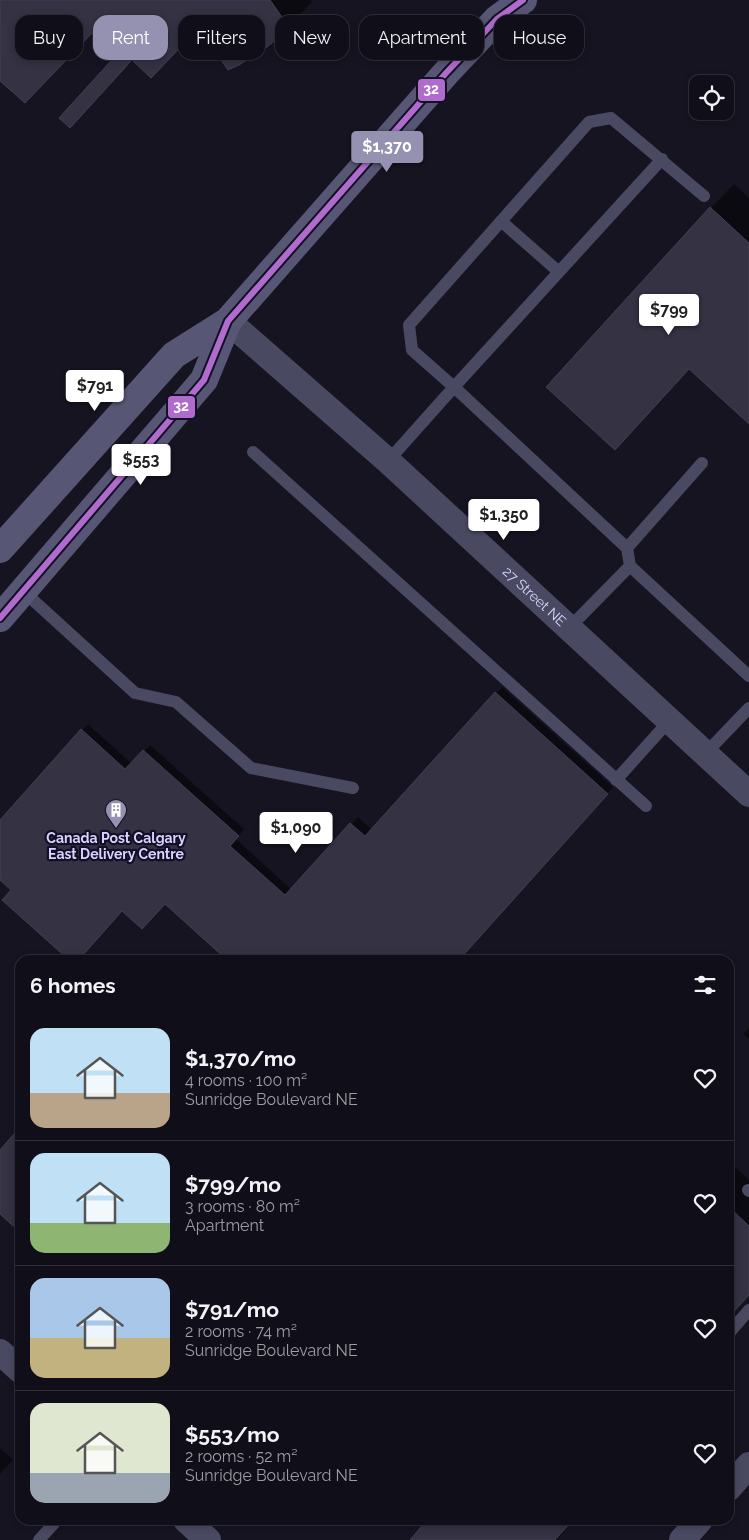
<!DOCTYPE html>
<html lang="en">
<head>
<meta charset="utf-8">
<style>
	:root { --surface:#100f19; --page:#191822; --text:#f1f3f6; --muted:#9c9ca2; --line:#302f38; --accent:#9591b1 }
	body { margin:0; font-family:Raleway,sans-serif; background:var(--page); color:var(--text); height:100vh; display:flex; flex-direction:column; font-size:19px; white-space:nowrap }
	* { box-sizing:border-box; margin:0 }
	p { font-size:16px; color:var(--muted) }
	.icon { flex:none; width:28px; height:28px; fill:none; stroke:currentColor; stroke-width:2; stroke-linecap:round; stroke-linejoin:round }
	.map { position:relative; flex:1; overflow:hidden }
	.details { position:absolute; left:15px; top:955px; width:719px; height:570px; display:flex; flex-direction:column; background:var(--surface); border-radius:15px; box-shadow:0 2px 8px #0003,0 0 0 1px var(--line) }
	.details>* { flex:none }
	.guide { position:absolute; left:15px; top:15px; width:720px; height:45px; display:flex; gap:10px }
	.buttons { position:absolute; left:689px; top:75px; display:grid; gap:10px }
	.buttons a { display:grid; place-items:center; width:45px; height:45px; border-radius:10px; background:var(--surface); box-shadow:0 2px 8px #0003,0 0 0 1px var(--line); font-size:25px }
	.price { position:absolute; translate:-50% -42px; padding:0 11px; border-radius:5px; background:#fff; color:#222; font-size:16px; line-height:32px; filter:drop-shadow(0 1px 2px #0008) }
	.price::after { content:''; position:absolute; left:50%; top:30px; width:15px; height:11px; margin-left:-8px; background:inherit; clip-path:polygon(0 0,100% 0,50% 100%) }
	.price.selected { background:var(--accent); color:#fff }
	ul { padding:0; list-style:none }
	li { display:flex; align-items:center; gap:15px; height:125px; padding:0 15px }
	li+li { border-top:1px solid var(--line) }
	li span { display:grid; place-items:center; flex:none; width:140px; height:100px; border-radius:15px; color:#555 }
	li>.icon { margin-inline-start:auto }
	span .icon { width:60px; height:60px; fill:#fffc; stroke-width:1 }
	li b { font-size:21px }
	h2 { display:flex; justify-content:space-between; align-items:center; height:60px; padding:0 15px; font-size:21px }
	.pill { padding:0 18px; border-radius:15px; background:var(--surface); box-shadow:0 2px 8px #0003,0 0 0 1px var(--line); font-size:18px; line-height:45px }
	.pill.selected { background:var(--accent); color:#fff }
	.map>svg:first-child { display:block }
	.shadow { fill:#0007 }
	.building { fill:#343243; stroke:#433f54 }
	.lines { fill:none; stroke-linecap:round; stroke-linejoin:round }
	.lane { stroke:#4a4962; stroke-width:12 }
	.street { stroke:#4a4962; stroke-width:26 }
	.secondary { stroke:#575674; stroke-width:28 }
	.bus-1-casing { stroke:#130f26; stroke-width:10 }
	.bus-1 { stroke:#b06ccc; stroke-width:6 }
	.labels { text-anchor:middle; stroke-width:4.5; stroke-linejoin:round; paint-order:stroke }
	.street-label { font-size:14px; fill:#d9d4ff; stroke:#130f26 }
	.poi-label { font-size:14px; font-weight:bold; fill:#d9d4ff; stroke:#130f26 }
	.line-badge { stroke:#130f26; stroke-width:2 }
	.badge-label { font-size:14px; text-anchor:middle; font-weight:bold; fill:#fff }
</style>
</head>
<body>
<div class="map">
<svg width="749" height="1540" viewBox="0 0 749 1540">
	<rect width="100%" height="100%" fill="#161421"/>
	<path class="shadow" d="M0 0H310L312 2 279 35 200 27 133 60 70 126 122 51 96 28 0 79Z
		M734 184 749 198V422L690 368 615 448 711 208Z
		M502 687 613 787 458 960H229L165 903 123 910 76 960H71L13 890 0 878V822L88 724 132 764 150 745 244 829 236 839 292 890 358 817 372 830Z
		M749 1028V1039L743 1034Z
		M729 1161 749 1180V1295L729 1317Z
		M0 1448 13 1460 0 1474Z
		M429 1520H574L557 1540H411Z"/>
	<path class="building" d="M0 0H270L289 27 280 36 267 47 239 65 228 70 199 28 151 78 132 60 70 128 59 118 120 51 95 30 25 103 0 81Z
		M710 207 749 243V424L689 369 615 450 546 387Z
		M495 692 608 794 459 960H227L165 904 142 929 122 911 83 955 82 954 77 960H69L2 900 11 890 0 880V820L81 729 125 769 143 750 239 836 230 846 285 895 350 823 365 836Z
		M20 1127V1232L0 1214V1150Z
		M729 1207 749 1226V1295L729 1317Z
		M427 1520H573L555 1540H410Z"/>
	<g class="lines">
		<path class="lane" d="M662 159 454 387 412 350 409 325 589 122 611 118 704 196
			M501 221 559 272
			M253 452 646 806
			M388 461 454 387 627 548 630 566
			M627 548 702 463
			M23 591 135 693 176 702 251 768 353 788
			M569 628 630 566 749 676
			M705 754 749 708
			M616 780 669 721
			M748 1190 749 1191
			M729 1333 749 1310
			M39 1540 57 1520"/>
		<g class="street">
			<path id="s1" d="M228 321 388 461 749 794"/>
			<path d="M0 1352 20 1370"/>
			<path d="M729 1488 749 1465"/>
			<path d="M186 1520 208 1540"/>
			<path d="M682 1540 700 1520"/>
		</g>
		<path class="secondary" d="M0 549 174 355 228 321 446 73 497 19 523 0
			M0 618 204 380 228 321"/>
		<g class="bus-1-casing">
			<path id="bus-1" d="M0 618 204 380 228 321 446 73 497 19 523 0"/>
		</g>
		<use href="#bus-1" class="bus-1"/>
	</g>
	<defs>
		<g id="building-pin" transform="scale(1.125)"><path d="M0 17L-7.5 6A9.5 9.5 0 1 1 7.5 6Z" fill="#9591b1" stroke="#130f26"/><path d="M-4-6H4V6H1V3H-1V6H-4ZM-2.5-4.3h1.7v1.8h-1.7ZM.8-4.3h1.7v1.8H.8ZM-2.5-1h1.7V.8h-1.7ZM.8-1h1.7V.8H.8Z" fill="#fff"/></g>
	</defs>
	<g fill-rule="evenodd">
		<use href="#building-pin" x="116" y="810"/>
	</g>
	<g class="labels">
		<g class="street-label">
			<text dy="5" stroke="none"><textPath href="#s1" startOffset="412">27 Street NE</textPath></text>
		</g>
		<g class="poi-label">
			<text x="116" y="843">Canada Post Calgary<tspan x="116" dy="16">East Delivery Centre</tspan></text>
		</g>
	</g>
	<g class="line-badge">
		<rect x="417" y="78" width="29" height="24" rx="5" fill="#b06ccc"/>
		<rect x="167" y="395" width="29" height="24" rx="5" fill="#b06ccc"/>
	</g>
	<g class="badge-label">
		<text x="431" y="94">32</text>
		<text x="181" y="411">32</text>
	</g>
</svg>
<div class="buttons">
<a><svg class="icon" aria-label="locate" viewBox="0 0 24 24"><circle cx="12" cy="12" r="6"/><path d="M12 2v4M12 18v4M2 12h4M18 12h4"/></svg></a>
</div>
<b class="price selected" style="left:387px;top:173px">$1,370</b>
<b class="price" style="left:669px;top:336px">$799</b>
<b class="price" style="left:95px;top:412px">$791</b>
<b class="price" style="left:141px;top:486px">$553</b>
<b class="price" style="left:504px;top:541px">$1,350</b>
<b class="price" style="left:296px;top:854px">$1,090</b>
<div class="guide">
<a class="pill">Buy</a>
<a class="pill selected">Rent</a>
<a class="pill">Filters</a>
<a class="pill">New</a>
<a class="pill">Apartment</a>
<a class="pill">House</a>
</div>
<section class="details">
<h2>6 homes<svg class="icon" aria-label="filters" viewBox="0 0 24 24"><path d="M4 7h16M4 17h16"/><circle cx="9" cy="7" r="2"/><circle cx="15" cy="17" r="2"/></svg></h2>
<ul>
<li><span style="background:linear-gradient(#bfe0f5 65%,#b9a48a 0)"><svg class="icon" aria-label="home" viewBox="0 0 24 24"><path d="M3 11l9-7 9 7M6 9v11h12V9"/></svg></span><div><b>$1,370/mo</b><p>4 rooms · 100 m²</p><p>Sunridge Boulevard NE</p></div><svg class="icon" aria-label="heart" viewBox="0 0 24 24"><path d="M12 20l-8-8c-3-5 5-10 8-4 3-6 11-1 8 4z"/></svg></li>
<li><span style="background:linear-gradient(#bfe0f5 70%,#8fb573 0)"><svg class="icon" aria-label="home" viewBox="0 0 24 24"><path d="M3 11l9-7 9 7M6 9v11h12V9"/></svg></span><div><b>$799/mo</b><p>3 rooms · 80 m²</p><p>Apartment</p></div><svg class="icon" aria-label="heart" viewBox="0 0 24 24"><path d="M12 20l-8-8c-3-5 5-10 8-4 3-6 11-1 8 4z"/></svg></li>
<li><span style="background:linear-gradient(#a9c7e8 60%,#c2b280 0)"><svg class="icon" aria-label="home" viewBox="0 0 24 24"><path d="M3 11l9-7 9 7M6 9v11h12V9"/></svg></span><div><b>$791/mo</b><p>2 rooms · 74 m²</p><p>Sunridge Boulevard NE</p></div><svg class="icon" aria-label="heart" viewBox="0 0 24 24"><path d="M12 20l-8-8c-3-5 5-10 8-4 3-6 11-1 8 4z"/></svg></li>
<li><span style="background:linear-gradient(#dfe7d0 70%,#9aa5b1 0)"><svg class="icon" aria-label="home" viewBox="0 0 24 24"><path d="M3 11l9-7 9 7M6 9v11h12V9"/></svg></span><div><b>$553/mo</b><p>2 rooms · 52 m²</p><p>Sunridge Boulevard NE</p></div><svg class="icon" aria-label="heart" viewBox="0 0 24 24"><path d="M12 20l-8-8c-3-5 5-10 8-4 3-6 11-1 8 4z"/></svg></li>
</ul>
</section>
</div>
</body>
</html>
